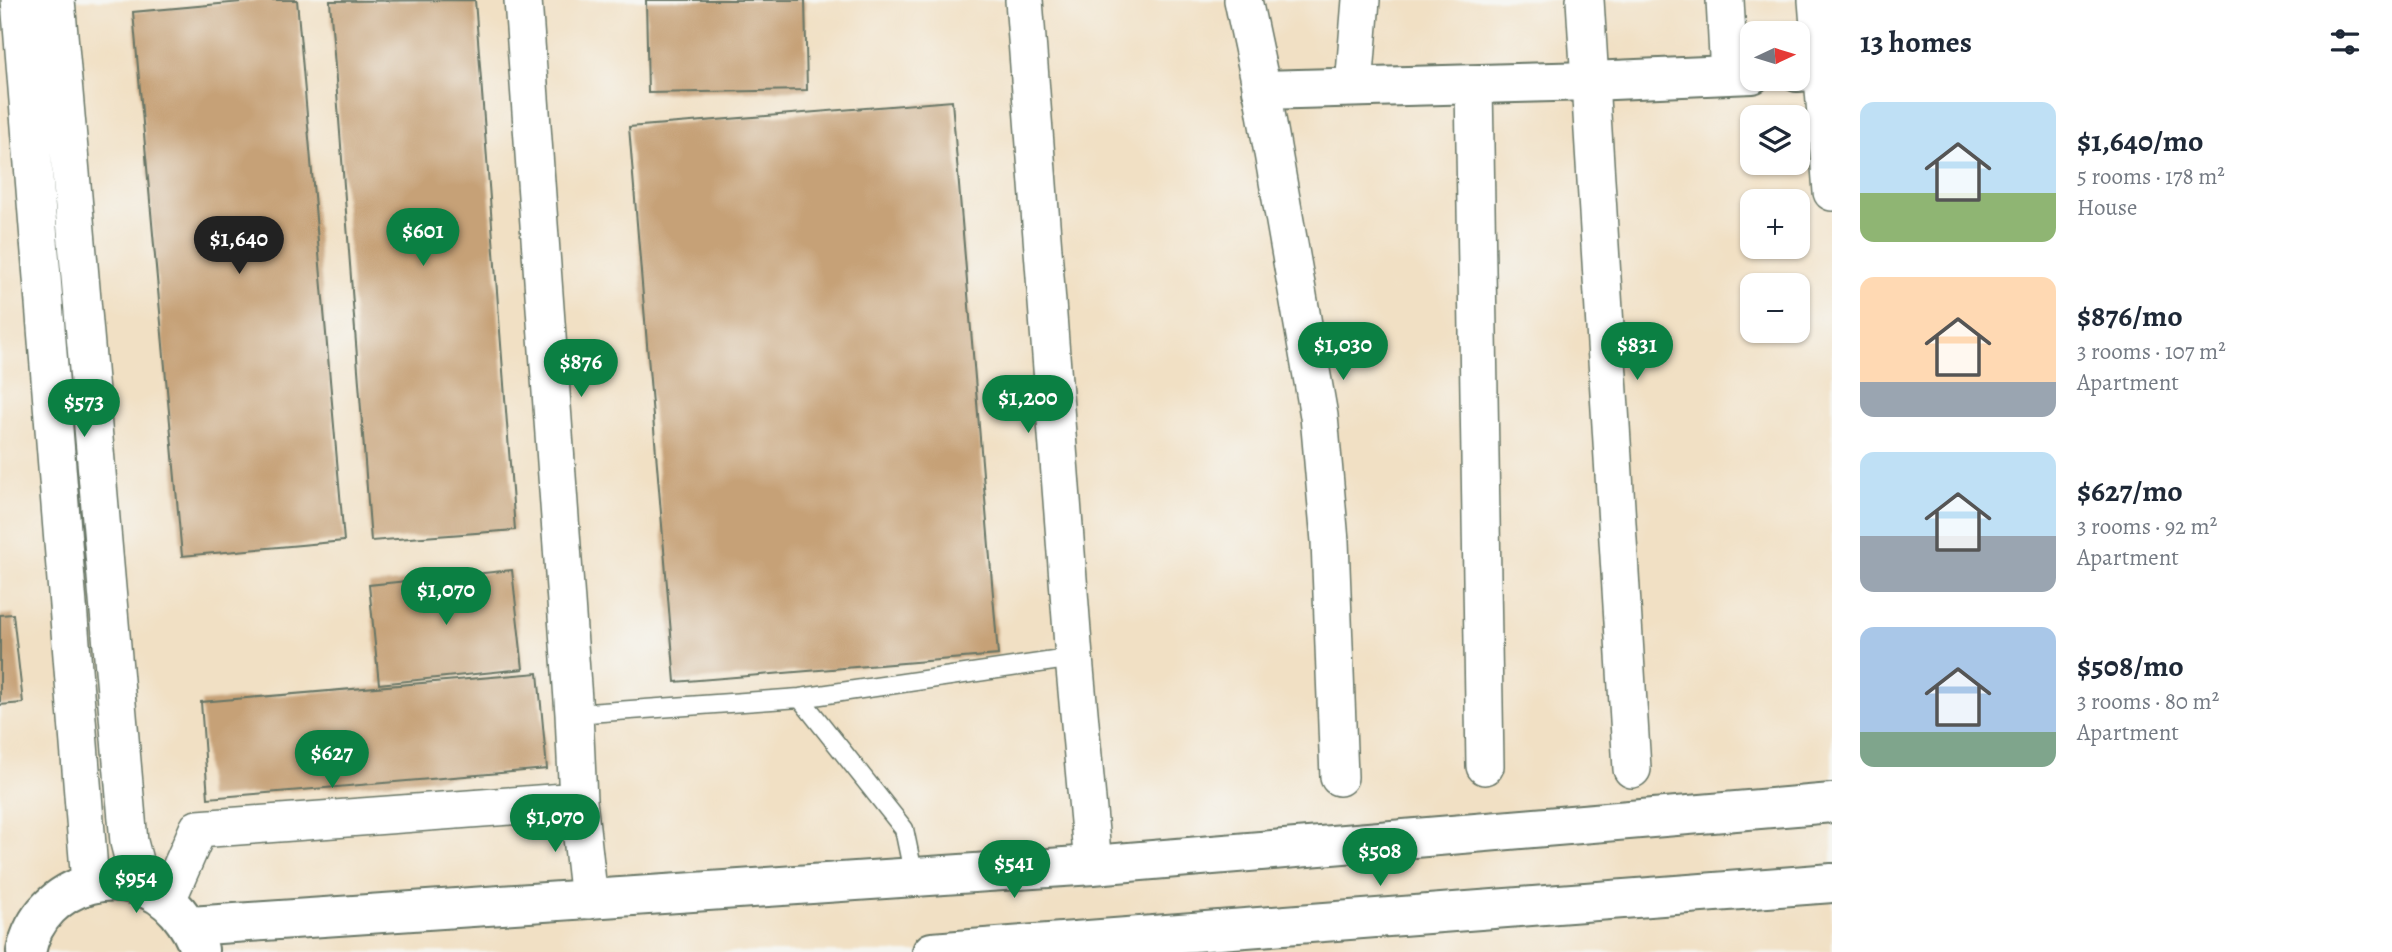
<!DOCTYPE html>
<html lang="en">
<head>
<meta charset="utf-8">
<style>
	:root { --surface:#fff; --page:#f6f6f7; --text:#1f2937; --muted:#747a83; --accent:#0b8043 }
	body { margin:0; font-family:Alegreya,serif; background:var(--page); color:var(--text); height:100vh; display:flex; flex-direction:column; font-size:26px; white-space:nowrap }
	* { box-sizing:border-box; margin:0 }
	p { font-size:23px; color:var(--muted) }
	.icon { flex:none; width:38px; height:38px; fill:none; stroke:currentColor; stroke-width:2; stroke-linecap:round; stroke-linejoin:round }
	.map { position:relative; flex:1; overflow:hidden }
	.drawer { display:flex; flex-direction:column; background:var(--surface); width:560px }
	.drawer>* { flex:none }
	.needle { width:46px; rotate:86deg }
	.fabs { position:absolute; left:1740px; top:21px; display:grid; gap:14px }
	.fabs a { display:grid; place-items:center; width:70px; height:70px; border-radius:14px; background:var(--surface); box-shadow:0 2px 5px #0004; font-size:35px }
	.price { position:absolute; translate:-50% -60px; padding:0 16px; border-radius:24px; background:var(--accent); color:#fff; font-size:23px; line-height:46px; filter:drop-shadow(0 2px 4px #0008) }
	.price::after { content:''; position:absolute; left:50%; top:42px; width:21px; height:16px; margin-left:-10px; background:inherit; clip-path:polygon(0 0,100% 0,50% 100%) }
	.price.current { background:#222; color:#fff }
	ul { padding:0; list-style:none }
	li { display:flex; align-items:center; gap:21px; height:175px; padding:0 28px }
	li span { display:grid; place-items:center; flex:none; width:196px; height:140px; border-radius:14px; color:#555 }
	li>.icon { margin-inline-start:auto }
	span .icon { width:84px; height:84px; fill:#fffc; stroke-width:1 }
	li b { font-size:30px }
	h2 { display:flex; justify-content:space-between; align-items:center; height:84px; padding:0 28px; font-size:30px }
	main { display:flex; flex:1; min-height:0 }
	.map>svg:first-child { display:block }
	.building { fill:#c6a177 }
	.lines { fill:none; stroke-linecap:round; stroke-linejoin:round }
	.lane-casing { stroke:#687666; stroke-width:21 }
	.street-casing { stroke:#687666; stroke-width:40 }
	.secondary-casing { stroke:#687666; stroke-width:42 }
	.lane { stroke:#fff; stroke-width:18 }
	.street { stroke:#fff; stroke-width:37 }
	.secondary { stroke:#fff; stroke-width:38 }
</style>
</head>
<body>
<main>
<div class="map">
<svg width="1832" height="952" viewBox="0 0 1832 952">
	<rect width="100%" height="100%" fill="#f6f6f2"/>
	<filter id="ink" filterUnits="userSpaceOnUse"><feTurbulence type="fractalNoise" baseFrequency=".0143" numOctaves="2"/><feDisplacementMap in="SourceGraphic" scale="14" xChannelSelector="R" yChannelSelector="G"/><feConvolveMatrix kernelMatrix="1 2 1 2 8 2 1 2 1" color-interpolation-filters="sRGB"/></filter>
	<filter id="wash" filterUnits="userSpaceOnUse"><feTurbulence type="fractalNoise" baseFrequency=".00686" numOctaves="4" result="noise"/><feDisplacementMap in="SourceGraphic" scale="28" xChannelSelector="R" yChannelSelector="G"/><feGaussianBlur stdDeviation="1.57" result="paint"/><feColorMatrix in="noise" values="0 0 0 0 0 0 0 0 0 0 0 0 0 0 0 0 0 1.4 0 .05"/><feComposite in="paint" operator="in"/></filter>
	<g filter="url(#wash)">
		<rect width="100%" height="100%" fill="#f1e0c4"/>
		<g id="blocks">
			<path class="building" d="M263 0H297L344 541 182 556 133 12Z
				M475 0 515 530 371 541 330 1Z
				M646 0H805L807 90 648 93Z
				M952 101 998 655 675 682 629 127Z
				M512 570 523 669 379 684 369 585Z
				M13 614 23 703 0 705V615Z
				M538 673 547 769 208 798 201 702Z"/>
		</g>
	</g>
	<g filter="url(#ink)">
		<use href="#blocks" fill-opacity="0" stroke="#687666" stroke-width="2"/>
		<g class="lines">
			<g class="lane-casing">
				<path id="lane" d="M800 698 904 829 914 877
					M574 714 800 698 1074 658"/>
			</g>
			<g class="street-casing">
				<path id="street" d="M20 0 90 883
					M56 0 129 842 135 865 147 887
					M523 0 574 714 578 801 589 900
					M1024 0 1074 658 1093 865
					M1243 0 1262 90 1319 416 1330 541 1339 777
					M1585 0 1632 769
					M1725 0 1729 75
					M1817 0 1832 192
					M1474 84 1485 766
					M1354 87 1361 0
					M167 900 198 829 578 801"/>
			</g>
			<g class="secondary-casing">
				<path id="secondary" d="M1797 72 1832 70
					M1262 90 1590 81 1752 74
					M190 926 1093 865 1832 803
					M26 952C40 880 131 857 178 912 188 924 195 935 199 950
					M932 952 1832 883"/>
			</g>
			<use href="#lane" class="lane"/>
			<use href="#street" class="street"/>
			<use href="#secondary" class="secondary"/>
		</g>
	</g>
</svg>
<div class="fabs">
<a><svg class="needle" viewBox="-14 -14 28 28"><path d="M0-13l5 13h-10z" fill="#e53935"/><path d="M0 13l5-13h-10z" fill="#747a83"/></svg></a>
<a><svg class="icon" aria-label="layers" viewBox="0 0 24 24"><path d="M12 4l9 5-9 5-9-5zM3 14l9 5 9-5"/></svg></a>
<a>+</a>
<a>−</a>
</div>
<b class="price" style="left:423px;top:268px">$601</b>
<b class="price current" style="left:239px;top:276px">$1,640</b>
<b class="price" style="left:1343px;top:382px">$1,030</b>
<b class="price" style="left:1637px;top:382px">$831</b>
<b class="price" style="left:581px;top:399px">$876</b>
<b class="price" style="left:1028px;top:435px">$1,200</b>
<b class="price" style="left:84px;top:439px">$573</b>
<b class="price" style="left:446px;top:627px">$1,070</b>
<b class="price" style="left:332px;top:790px">$627</b>
<b class="price" style="left:555px;top:854px">$1,070</b>
<b class="price" style="left:1380px;top:888px">$508</b>
<b class="price" style="left:1014px;top:900px">$541</b>
<b class="price" style="left:136px;top:915px">$954</b>
</div>
<section class="drawer">
<h2>13 homes<svg class="icon" aria-label="filters" viewBox="0 0 24 24"><path d="M4 7h16M4 17h16"/><circle cx="9" cy="7" r="2"/><circle cx="15" cy="17" r="2"/></svg></h2>
<ul>
<li><span style="background:linear-gradient(#bfe0f5 65%,#8fb573 0)"><svg class="icon" aria-label="home" viewBox="0 0 24 24"><path d="M3 11l9-7 9 7M6 9v11h12V9"/></svg></span><div><b>$1,640/mo</b><p>5 rooms · 178 m²</p><p>House</p></div></li>
<li><span style="background:linear-gradient(#ffd9b3 75%,#9aa5b1 0)"><svg class="icon" aria-label="home" viewBox="0 0 24 24"><path d="M3 11l9-7 9 7M6 9v11h12V9"/></svg></span><div><b>$876/mo</b><p>3 rooms · 107 m²</p><p>Apartment</p></div></li>
<li><span style="background:linear-gradient(#bfe0f5 60%,#9aa5b1 0)"><svg class="icon" aria-label="home" viewBox="0 0 24 24"><path d="M3 11l9-7 9 7M6 9v11h12V9"/></svg></span><div><b>$627/mo</b><p>3 rooms · 92 m²</p><p>Apartment</p></div></li>
<li><span style="background:linear-gradient(#a9c7e8 75%,#7fa58c 0)"><svg class="icon" aria-label="home" viewBox="0 0 24 24"><path d="M3 11l9-7 9 7M6 9v11h12V9"/></svg></span><div><b>$508/mo</b><p>3 rooms · 80 m²</p><p>Apartment</p></div></li>
</ul>
</section>
</main>
</body>
</html>
